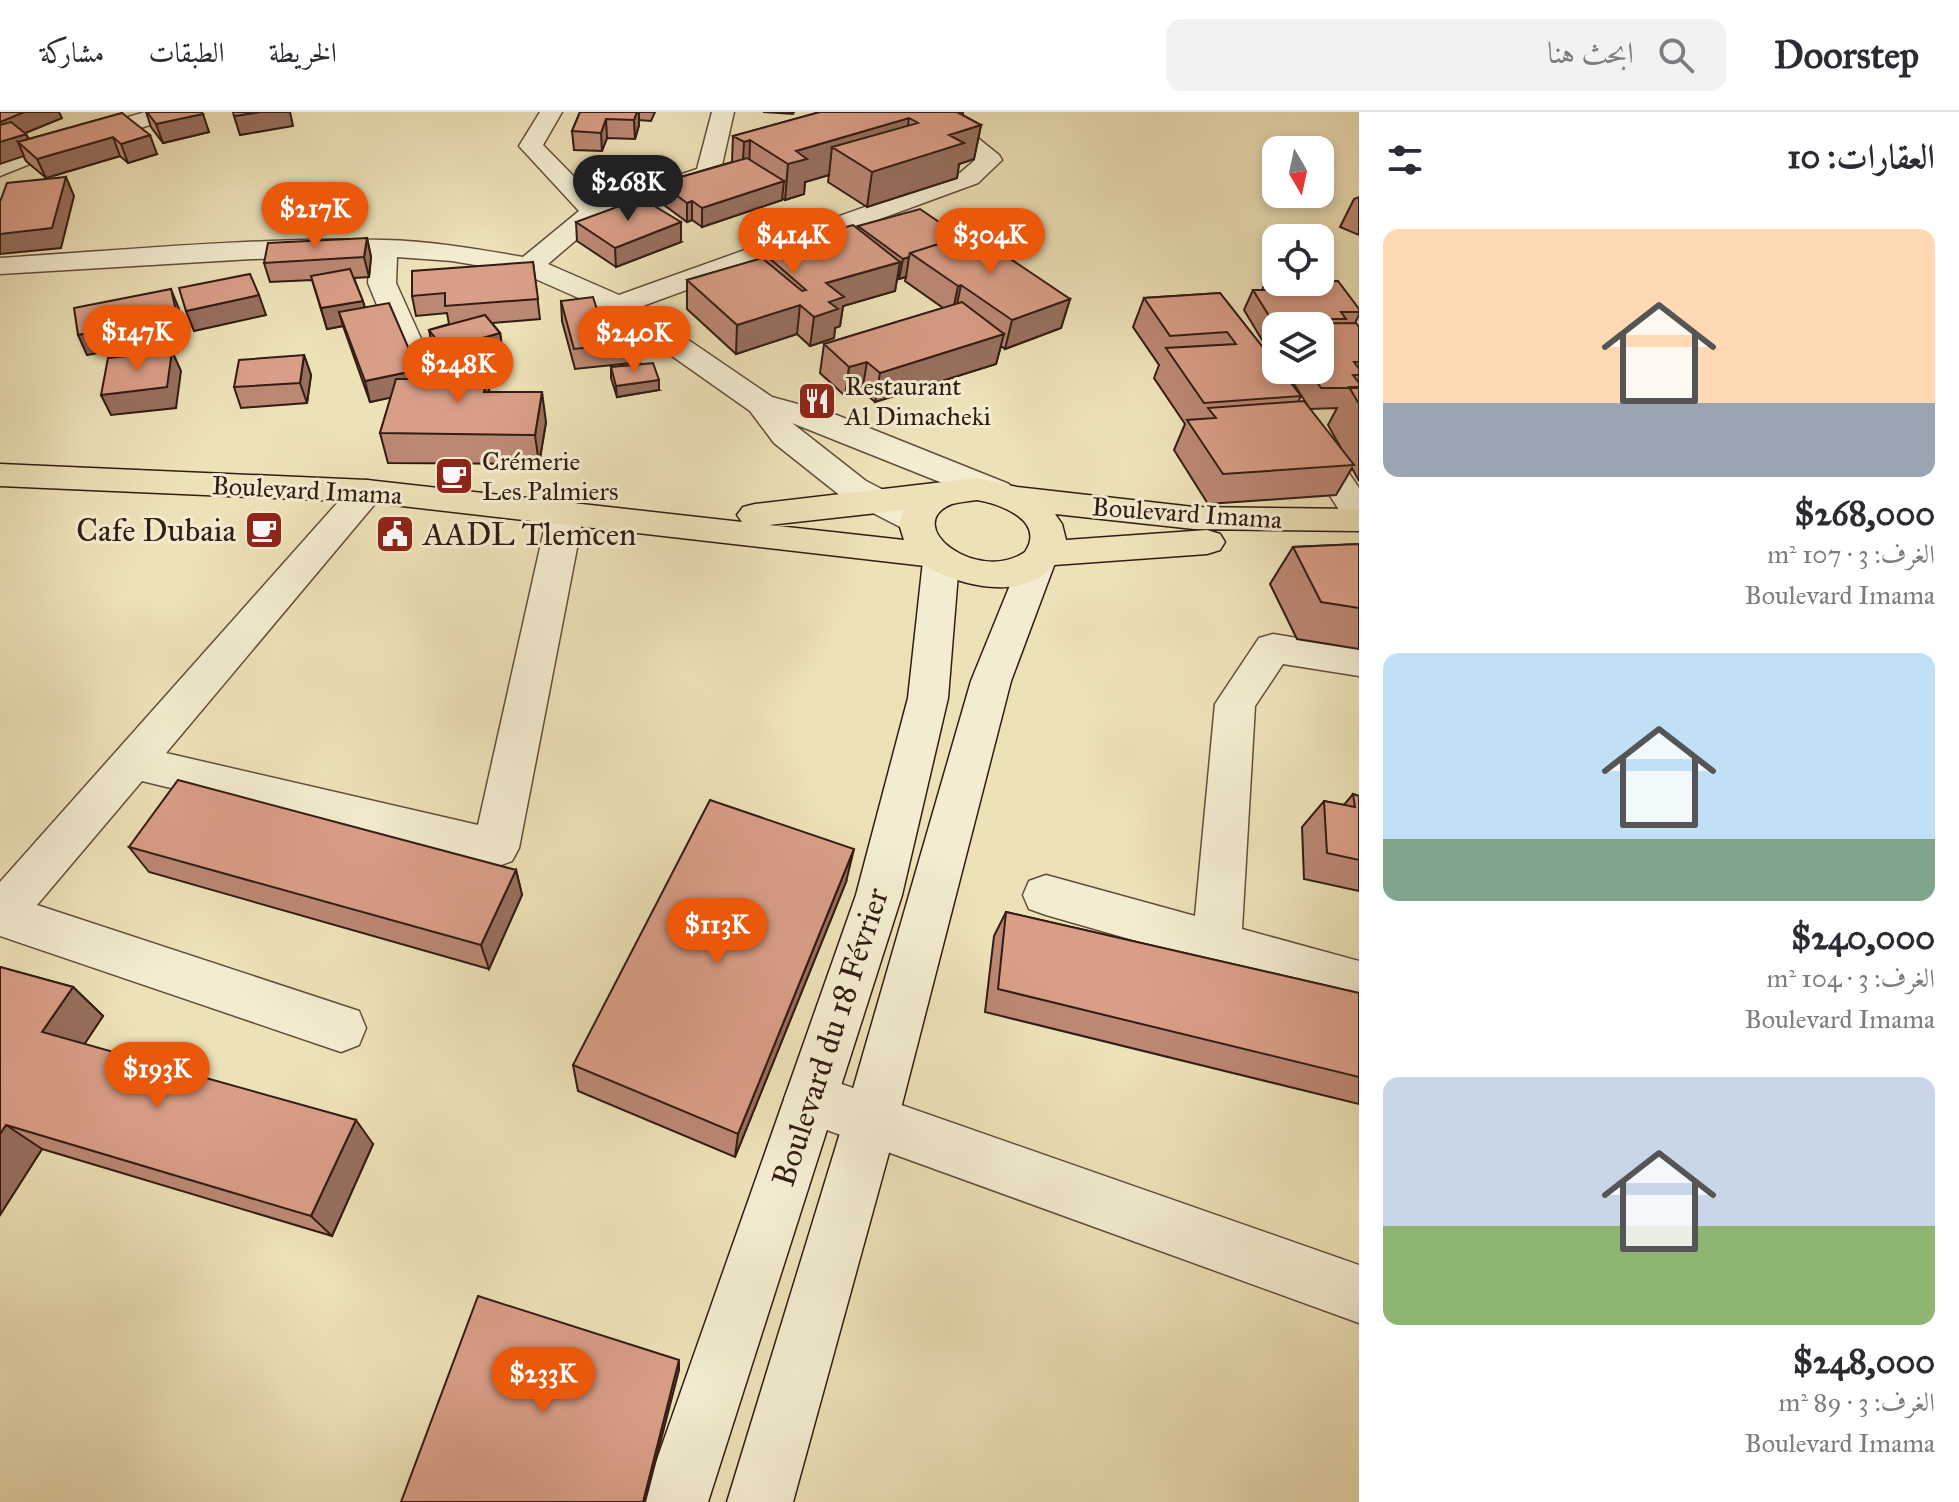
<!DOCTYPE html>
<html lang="ar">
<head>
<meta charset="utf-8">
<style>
	:root { --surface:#fff; --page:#f2f2f3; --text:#2b2b33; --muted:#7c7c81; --line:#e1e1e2; --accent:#ea580c }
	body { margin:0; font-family:"IM FELL Great Primer",Amiri,serif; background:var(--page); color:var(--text); direction:rtl; height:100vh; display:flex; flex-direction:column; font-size:30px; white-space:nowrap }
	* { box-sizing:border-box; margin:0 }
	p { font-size:26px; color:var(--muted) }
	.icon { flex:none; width:44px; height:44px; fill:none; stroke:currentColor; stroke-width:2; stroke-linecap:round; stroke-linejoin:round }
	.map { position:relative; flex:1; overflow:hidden; direction:ltr }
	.panel { display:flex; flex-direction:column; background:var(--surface); width:600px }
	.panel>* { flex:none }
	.needle { width:52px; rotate:171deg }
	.fabs { position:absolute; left:1262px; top:24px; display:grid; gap:16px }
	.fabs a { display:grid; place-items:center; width:72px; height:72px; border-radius:16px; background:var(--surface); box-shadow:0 4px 12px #0003; font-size:40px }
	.price { position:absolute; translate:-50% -68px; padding:0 18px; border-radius:28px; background:var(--accent); color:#fff; font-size:26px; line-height:52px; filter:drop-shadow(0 2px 4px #0008) }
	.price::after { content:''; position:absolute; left:50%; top:48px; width:24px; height:18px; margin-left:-12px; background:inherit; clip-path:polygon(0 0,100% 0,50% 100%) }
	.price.on { background:#222; color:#fff }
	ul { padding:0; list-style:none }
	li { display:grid; align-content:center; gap:16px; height:424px; padding:0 24px }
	li span { display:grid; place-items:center; height:248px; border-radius:16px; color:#555 }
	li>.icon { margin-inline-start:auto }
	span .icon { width:144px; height:144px; fill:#fffc; stroke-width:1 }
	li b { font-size:34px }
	h2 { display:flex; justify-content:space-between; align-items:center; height:96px; padding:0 24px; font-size:34px }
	header { display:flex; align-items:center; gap:48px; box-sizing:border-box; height:112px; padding:0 40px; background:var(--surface); border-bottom:2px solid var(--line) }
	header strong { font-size:38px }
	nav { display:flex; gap:44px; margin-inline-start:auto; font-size:28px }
	.search { width:560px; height:72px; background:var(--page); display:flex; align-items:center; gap:20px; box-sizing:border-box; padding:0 28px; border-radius:16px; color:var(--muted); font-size:30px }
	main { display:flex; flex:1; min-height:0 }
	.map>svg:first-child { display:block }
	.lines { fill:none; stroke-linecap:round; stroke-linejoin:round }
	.minor-casing { stroke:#624d3c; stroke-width:3 }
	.secondary-casing { stroke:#331c13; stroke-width:3 }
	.primary-casing { stroke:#331c13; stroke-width:3 }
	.minor { fill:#f3ecd0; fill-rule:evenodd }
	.secondary { fill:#f3ecd0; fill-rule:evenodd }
	.primary { fill:#ede1b7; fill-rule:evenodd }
	.wall { fill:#bb8874; stroke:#331c13; stroke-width:2 }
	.shaded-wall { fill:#986f5e; stroke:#331c13; stroke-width:2 }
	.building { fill:#d99e87; stroke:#331c13; stroke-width:2 }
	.labels { text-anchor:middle; stroke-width:6; stroke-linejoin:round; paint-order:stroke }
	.far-poi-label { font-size:26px; fill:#331c13; stroke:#f3ecd0; text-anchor:start }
	.far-street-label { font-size:26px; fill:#331c13; stroke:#f3ecd0 }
	.poi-label { font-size:32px; fill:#331c13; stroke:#f3ecd0; text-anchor:end }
	.street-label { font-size:32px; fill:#331c13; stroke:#f3ecd0 }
</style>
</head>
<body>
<header>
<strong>Doorstep</strong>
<div class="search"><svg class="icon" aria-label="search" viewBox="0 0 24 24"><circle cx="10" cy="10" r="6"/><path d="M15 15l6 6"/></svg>ابحث هنا</div>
<nav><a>الخريطة</a><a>الطبقات</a><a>مشاركة</a></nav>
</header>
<main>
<section class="panel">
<h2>العقارات: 10<svg class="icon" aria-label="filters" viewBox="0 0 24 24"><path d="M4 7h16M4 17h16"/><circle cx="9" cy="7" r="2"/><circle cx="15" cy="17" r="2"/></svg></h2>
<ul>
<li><span style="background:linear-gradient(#ffd9b3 70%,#9aa5b1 0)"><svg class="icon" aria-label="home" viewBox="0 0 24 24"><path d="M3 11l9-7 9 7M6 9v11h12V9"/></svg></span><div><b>$268,000</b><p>الغرف: 3 · 107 m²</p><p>Boulevard Imama</p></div></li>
<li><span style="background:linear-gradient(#bfe0f5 75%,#7fa58c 0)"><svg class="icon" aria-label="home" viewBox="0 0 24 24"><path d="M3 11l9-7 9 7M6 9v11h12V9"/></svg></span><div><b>$240,000</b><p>الغرف: 3 · 104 m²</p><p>Boulevard Imama</p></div></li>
<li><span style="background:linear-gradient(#c9d6e8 60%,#8fb573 0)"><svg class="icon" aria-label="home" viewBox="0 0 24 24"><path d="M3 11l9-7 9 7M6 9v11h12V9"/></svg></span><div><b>$248,000</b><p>الغرف: 3 · 89 m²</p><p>Boulevard Imama</p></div></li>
</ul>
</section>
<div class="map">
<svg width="1359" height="1390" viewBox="0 0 1359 1390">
	<rect width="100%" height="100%" fill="#ede1b7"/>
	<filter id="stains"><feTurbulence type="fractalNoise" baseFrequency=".0025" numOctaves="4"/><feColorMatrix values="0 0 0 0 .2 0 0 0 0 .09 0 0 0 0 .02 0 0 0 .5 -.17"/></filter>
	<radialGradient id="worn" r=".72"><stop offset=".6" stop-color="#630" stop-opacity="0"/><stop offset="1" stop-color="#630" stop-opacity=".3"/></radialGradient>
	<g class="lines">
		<g class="minor-casing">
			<path id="minor" d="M145 0H180L177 5 60 40 0 64V48L44 30Z
				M540 0H562L543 33 599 90 697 57 712 0H734L722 53 727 59 724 64 603 105 548 152 619 183 960 61 975 48 912 0H939L964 15 999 43 1002 48 978 71 640 195 772 285 834 302 1009 372 1014 380 1009 388 997 391 985 388 792 311 866 369 928 401 934 409 928 417 916 420 904 417 842 385 774 331 750 299 608 199 522 161 452 149 397 145 396 171 441 271 436 278 425 280 414 278 409 271 368 171 370 144 252 147 0 162V146C127 138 256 125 384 128 431 129 477 137 523 145L579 99 519 34Z
				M1307 314 1319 317 1359 376V413L1347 410 1291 324 1295 317Z
				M367 368 379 371 384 379 379 387 166 641 478 713 548 400 554 392 566 389 578 392 584 400 519 736 512 749 496 755 142 669 37 793 359 899 366 916 359 933 341 940 0 824V770L355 371Z
				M1273 522 1359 536V564L1283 552 1255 594 1242 817 1359 849V893L1046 803 1029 797 1023 783 1029 769 1046 763 1195 804 1215 592 1259 526Z
				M810 961 1359 1153V1211L791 1005 784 987 791 969Z"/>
		</g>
		<g class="secondary-casing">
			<path id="secondary" d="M941 437 954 440 959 449 948 586 902 783 708 1390H642L856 783 908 586 923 449 928 440Z
				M1037 439 1050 442 1055 451 1011 569 898 1008 793 1390H727L844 1008 971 569 1019 451 1024 442Z"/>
		</g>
		<g class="primary-casing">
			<path id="primary" d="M0 352 367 368 742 410 737 403 743 395 755 392 977 366 1017 375 1194 395 1359 397V419L1194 417 1055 402 1062 412 1066 428 1207 418 1220 422 1225 430 1220 438 1207 442 1054 453C1022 490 961 474 925 454L367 390 0 374ZM977 388C1001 392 1046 409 1025 440 977 473 900 413 952 392 960 390 969 389 977 388ZM904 398 899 412 904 428 769 413Z"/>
		</g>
		<use href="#minor" class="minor"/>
		<use href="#secondary" class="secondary"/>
		<use href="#primary" class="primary"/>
	</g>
	<path class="wall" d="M0 0 62 6 25 21 29 27 122 1 157 42 128 51 120 44 46 66 26 49Z
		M146 0H201L209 20 163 31 151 15Z
		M580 0H655L651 9 639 8V13L635 27 607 26 602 39 574 38 572 19Z
		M763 0H794L793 2Z
		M820 0H963L962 3 981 13 974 47 959 52 957 66 867 95 828 70 829 63 805 70 804 82 785 88 782 86V88L702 115 692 108 687 110 660 90V71L732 50 733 24Z
		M1359 85V123L1340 115 1354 87Z
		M576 110 681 130 616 155 577 129Z
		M858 114 961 125 1070 187 1061 216 1005 237 1001 234 996 252 875 290 862 279 845 284 820 261 824 232 943 196 905 169 906 165 899 167 897 166 895 179 843 194 840 214 835 216 834 226 810 234 797 222 736 242 687 197V168L760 147V138L858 117Z
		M367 126 371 145 369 165 354 166 365 195 420 267 444 252 433 238 429 218 449 212 447 201 416 204 412 184 533 150 540 207 492 211 500 221 503 241 465 252H479L481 266 490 280 546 310 539 352 388 351 380 321 391 285 370 290 343 214 327 217 312 168 270 170 264 151Z
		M1269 162 1359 197V203L1355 211 1359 215V369L1352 356 1336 383 1208 392 1174 338 1185 312 1154 266 1159 253 1133 215 1144 186 1220 181 1301 284 1298 290 1342 338 1328 313 1337 296 1310 297 1285 258H1320V214H1276V243L1269 232 1271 228H1262L1244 198 1253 178H1262Z
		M561 189 598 201 639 230 640 250 575 257 562 209Z
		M304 243 311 263 307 291 241 296 234 275Z
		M611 255 659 278 617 285 611 266Z
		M1359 432V537L1297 527 1270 472 1293 435Z
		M1353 682 1359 684V779L1304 767 1302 715 1324 689 1344 693Z
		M129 735 516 758 522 783 489 857 149 760Z
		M846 770 735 1045 578 979 573 953Z
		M1006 800 1359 881V992L985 900 994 824Z
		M0 855 73 875 103 904 84 932 373 1032 332 1124 42 1037 0 1103Z"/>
	<path class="shaded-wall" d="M24 0H59L62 6 13 26 26 22 35 41 18 30 24 44 0 52V10Z
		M260 0H290L293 14 240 23 234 4Z
		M637 0H639V13L635 27 634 8Z
		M951 0H963L959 20 981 13 974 47 959 52 957 66 867 95 872 60Z
		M203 2 209 20 163 31 156 12Z
		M909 6 904 40 832 35 829 63 805 70 804 82 785 88 788 52 796 39Z
		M606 7 607 26 602 39 601 21Z
		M150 23 157 42 128 51 121 32Z
		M113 25 120 44 46 66 37 47Z
		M750 28 749 63 742 65 744 30Z
		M66 65 74 84 61 136 0 142V122Z
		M784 69 782 88 702 115V96Z
		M692 89V108L687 110V91Z
		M681 110V130L616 155 615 136Z
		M367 126 371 145 369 165 364 145Z
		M909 145 906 165 899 167 903 147Z
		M900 150 895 179 843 194 840 214 835 216 834 226 810 234 814 205 826 171Z
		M961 173 955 202 952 203 958 174Z
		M171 177 179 197 185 224 87 243 78 223Z
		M259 183 266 203 194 219 186 199Z
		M1070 187 1061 216 1005 237 1012 208Z
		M363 189 368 209 339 200 343 214 327 217 321 196Z
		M800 193 797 222 736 242 737 213Z
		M500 221 503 241 448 257 444 237Z
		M1004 222 996 252 875 290 880 261Z
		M172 239 181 259 176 296 111 303 101 283Z
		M304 243 311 263 307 291 300 271Z
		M867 250 862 279 845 284 849 255Z
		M479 252 484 281 476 266Z
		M418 258 422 279 370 290 365 269Z
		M487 266 492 295 484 280Z
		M659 268V278L617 285 616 274Z
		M542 280 546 310 539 352 535 323Z
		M854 737 846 770 735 1045 738 1022Z
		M516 758 522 783 489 857 481 833Z
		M73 875 103 904 74 948 42 920Z
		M356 1008 373 1032 332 1124 311 1104Z
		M6 1013 42 1037 0 1103V1022Z
		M679 1248V1258L645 1390H643Z"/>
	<path class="building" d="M0 0H24L0 10Z
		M147 0H201L203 2 156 12Z
		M233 0H260L234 4Z
		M580 0H637L634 8 606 7 601 21 572 19Z
		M820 0H957L981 13 949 23 964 31 872 60 832 35 918 11 909 6 796 39 807 47 788 52 750 28 744 30 733 24Z
		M122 1 150 23 121 32 113 25 37 47 18 30Z
		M11 10 26 22 0 30V13Z
		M747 46 784 69 702 96 692 89 687 91 660 71Z
		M66 65 52 116 0 122V90L7 71Z
		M641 86 681 110 615 136 576 110Z
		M920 97 961 125 910 141 909 145 903 147 858 114Z
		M853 113 900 150 826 171 844 185 829 190 838 197 814 205 800 193 737 213 687 168 762 146 802 179 806 178 760 138Z
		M972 121 1070 187 1012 208 961 173 958 174 910 141Z
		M367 126 364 145 264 151 268 131Z
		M533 150 538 187 445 194V181L412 184V159Z
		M350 157 363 189 321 196 311 164Z
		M250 162 259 183 186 199 179 176Z
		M1269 162H1276V170L1338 169 1359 197V200H1341L1346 207H1271L1253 178H1279Z
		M171 177 177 203 78 223 74 196Z
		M1220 181 1276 252V258H1281L1301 284 1204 291 1166 236 1236 232 1227 220 1170 224 1144 186Z
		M593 185 598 201 628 198 639 230 574 237 561 189Z
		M962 190 1004 222 880 261 867 250 849 255 824 232Z
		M389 191 418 258 365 269 339 200Z
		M485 203 500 221 444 237 429 218Z
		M1356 211 1359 215V250H1354L1359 257V263H1353L1359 271V276H1321L1309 258H1320V214H1280L1279 212Z
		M172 239 167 275 101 283 108 246Z
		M304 243 300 271 234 275 239 248Z
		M653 251 659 268 616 274 611 255Z
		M425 252H479L476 266H487L484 280H542L535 323 380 321 396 267H420Z
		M1349 275H1359V292Z
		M1304 289 1354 353 1223 362 1187 308 1216 306 1208 296Z
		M1359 432V496L1321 490 1293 435Z
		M178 668 516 758 481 833 129 735Z
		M1353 682 1359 684V748L1327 741 1324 689 1355 695Z
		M710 688 854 737 738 1022 573 953Z
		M1006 800 1359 881V965L998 877Z
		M0 855 73 875 42 920 356 1008 311 1104 6 1013 0 1022Z
		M478 1184 679 1248 643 1390H401Z"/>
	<defs>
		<g id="restaurant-square" transform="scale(2)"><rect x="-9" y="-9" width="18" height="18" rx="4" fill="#8f2418" stroke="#f3ecd0"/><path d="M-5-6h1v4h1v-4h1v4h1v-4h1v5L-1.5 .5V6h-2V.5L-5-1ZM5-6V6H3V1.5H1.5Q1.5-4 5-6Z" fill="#fff"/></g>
		<g id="cafe-square" transform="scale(2)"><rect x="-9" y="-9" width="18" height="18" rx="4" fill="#8f2418" stroke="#f3ecd0"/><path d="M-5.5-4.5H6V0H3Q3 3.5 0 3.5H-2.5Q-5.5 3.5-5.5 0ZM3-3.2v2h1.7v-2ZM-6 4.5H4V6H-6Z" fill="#fff"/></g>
		<g id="civic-square" transform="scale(2)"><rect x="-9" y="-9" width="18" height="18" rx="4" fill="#8f2418" stroke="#f3ecd0"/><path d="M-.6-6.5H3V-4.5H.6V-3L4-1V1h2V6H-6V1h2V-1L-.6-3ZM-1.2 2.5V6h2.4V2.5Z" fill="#fff"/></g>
	</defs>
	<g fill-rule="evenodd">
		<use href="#restaurant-square" x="817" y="289"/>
		<use href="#cafe-square" x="454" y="364"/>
		<use href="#cafe-square" x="264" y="418"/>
		<use href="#civic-square" x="395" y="422"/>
	</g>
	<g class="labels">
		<g class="far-poi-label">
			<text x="845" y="283">Restaurant<tspan x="845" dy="30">Al Dimacheki</tspan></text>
			<text x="482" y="358">Crémerie<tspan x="482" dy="30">Les Palmiers</tspan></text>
		</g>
		<g class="far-street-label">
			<text transform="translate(307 378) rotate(3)" y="9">Boulevard Imama</text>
			<text transform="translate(1187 401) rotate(4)" y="9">Boulevard Imama</text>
		</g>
		<g class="poi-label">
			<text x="236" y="429">Cafe Dubaia</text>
			<text x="423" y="433" text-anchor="start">AADL Tlemcen</text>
		</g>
		<g class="street-label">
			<text transform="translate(830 925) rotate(-72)" y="11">Boulevard du 18 Février</text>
		</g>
	</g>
	<rect width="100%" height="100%" filter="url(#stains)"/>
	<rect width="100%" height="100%" fill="url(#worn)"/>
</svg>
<div class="fabs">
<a><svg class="needle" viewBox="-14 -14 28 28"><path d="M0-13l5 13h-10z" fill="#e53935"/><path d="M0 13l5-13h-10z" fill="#7c7c81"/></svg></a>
<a><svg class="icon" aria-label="locate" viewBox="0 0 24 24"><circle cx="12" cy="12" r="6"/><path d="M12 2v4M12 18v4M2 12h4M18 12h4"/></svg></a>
<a><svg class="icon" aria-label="layers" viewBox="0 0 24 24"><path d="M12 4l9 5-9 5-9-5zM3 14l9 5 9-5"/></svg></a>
</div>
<b class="price on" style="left:628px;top:111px">$268K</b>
<b class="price" style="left:315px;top:138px">$217K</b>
<b class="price" style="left:793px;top:164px">$414K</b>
<b class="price" style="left:990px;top:164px">$304K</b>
<b class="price" style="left:137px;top:261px">$147K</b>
<b class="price" style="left:634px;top:262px">$240K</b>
<b class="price" style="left:458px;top:293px">$248K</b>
<b class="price" style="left:717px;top:854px">$113K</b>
<b class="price" style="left:157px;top:998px">$193K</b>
<b class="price" style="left:543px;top:1303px">$233K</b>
</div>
</main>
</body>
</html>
